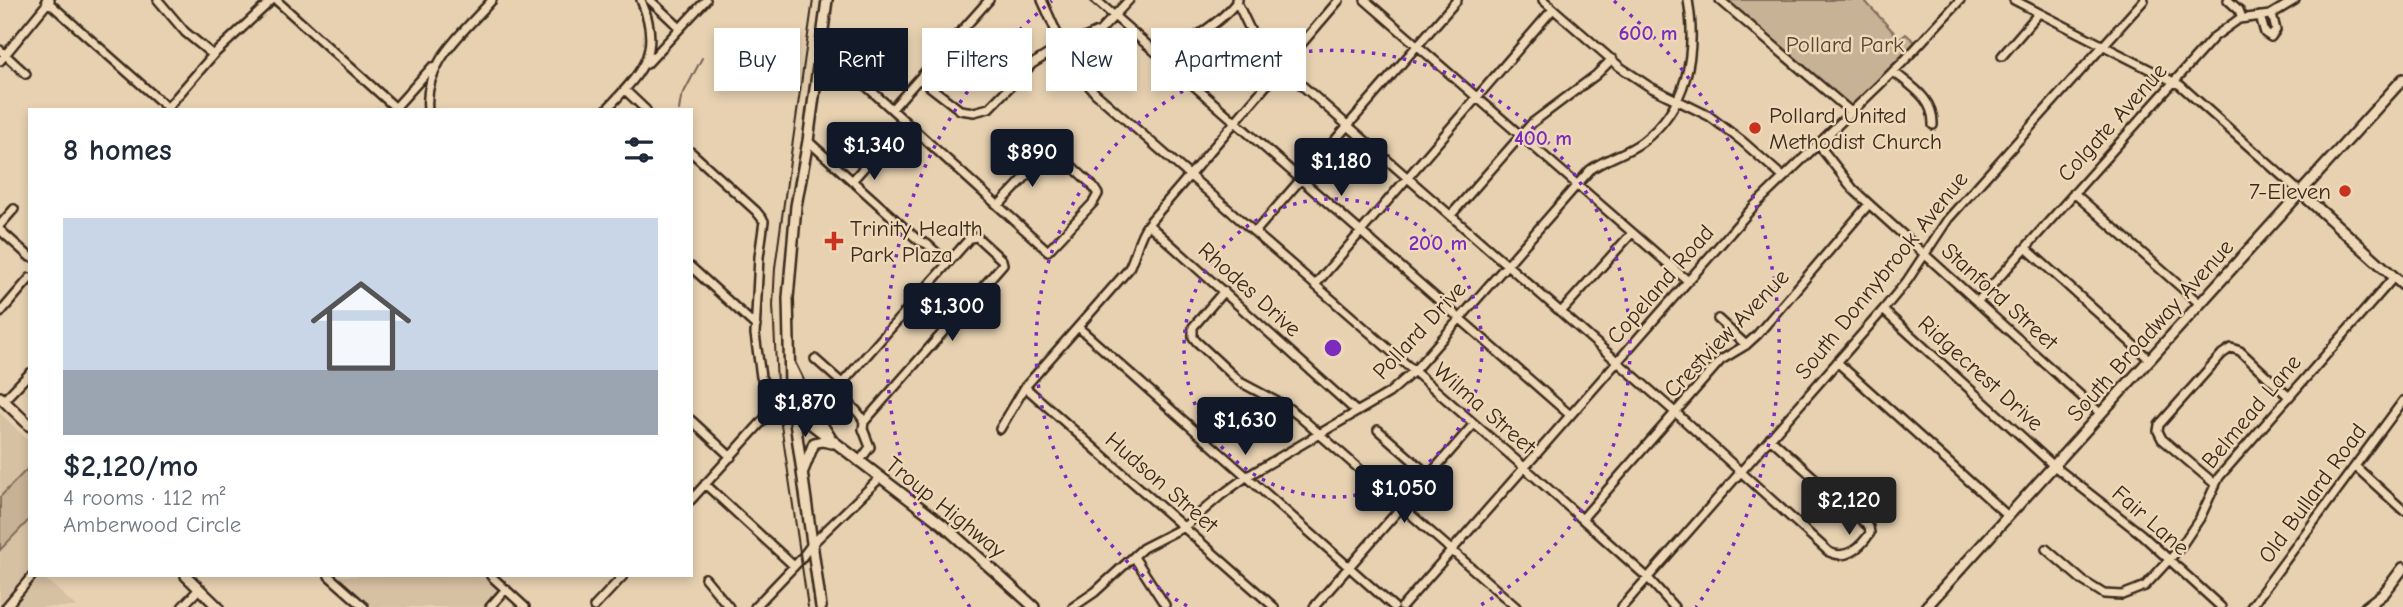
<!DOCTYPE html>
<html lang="en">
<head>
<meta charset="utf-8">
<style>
	:root { --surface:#fff; --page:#f6f6f7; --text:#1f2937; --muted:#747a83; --accent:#111827 }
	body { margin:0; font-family:"Comic Neue",sans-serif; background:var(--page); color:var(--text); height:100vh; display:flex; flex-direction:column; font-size:26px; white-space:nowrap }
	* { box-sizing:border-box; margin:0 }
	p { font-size:23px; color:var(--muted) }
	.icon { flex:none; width:38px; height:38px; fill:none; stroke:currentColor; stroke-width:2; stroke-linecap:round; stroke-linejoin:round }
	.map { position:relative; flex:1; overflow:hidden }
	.details { position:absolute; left:28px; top:108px; width:665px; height:469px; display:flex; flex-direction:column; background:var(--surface); border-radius:0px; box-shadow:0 4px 10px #0003 }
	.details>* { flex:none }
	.hud { position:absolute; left:714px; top:28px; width:665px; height:63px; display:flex; gap:14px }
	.price { position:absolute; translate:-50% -60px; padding:0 16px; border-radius:7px; background:var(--accent); color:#fff; font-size:23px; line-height:46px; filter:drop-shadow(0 2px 4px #0008) }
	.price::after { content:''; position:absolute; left:50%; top:42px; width:21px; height:16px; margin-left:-10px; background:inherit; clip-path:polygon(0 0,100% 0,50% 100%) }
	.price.active { background:#222; color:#fff }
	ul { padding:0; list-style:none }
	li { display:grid; align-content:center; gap:14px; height:371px; padding:0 35px }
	li span { display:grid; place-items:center; height:217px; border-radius:0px; color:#555 }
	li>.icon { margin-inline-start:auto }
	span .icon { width:126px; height:126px; fill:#fffc; stroke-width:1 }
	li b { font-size:30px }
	h2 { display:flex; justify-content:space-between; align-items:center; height:84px; padding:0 35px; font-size:30px }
	.tag { padding:0 24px; border-radius:0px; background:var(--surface); box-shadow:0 4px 10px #0003; font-size:24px; line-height:63px }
	.tag.active { background:var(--accent); color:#fff }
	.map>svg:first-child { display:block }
	.built { fill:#d7c1a3 }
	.green { fill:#c7b296; stroke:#816e5a; stroke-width:2 }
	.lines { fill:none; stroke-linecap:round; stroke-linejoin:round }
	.stream { stroke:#766451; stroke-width:2 }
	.minor-casing { stroke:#3b2a1e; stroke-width:12 }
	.major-casing { stroke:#3b2a1e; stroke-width:14 }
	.minor { stroke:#eed8b7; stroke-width:7 }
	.major { stroke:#eed8b7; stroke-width:9 }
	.rail { stroke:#3b2a1e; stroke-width:2 }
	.ring { fill:none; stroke:#7b2cbf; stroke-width:3.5; stroke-dasharray:3.5 7 }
	.poi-dot { fill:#c8321e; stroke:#eed8b7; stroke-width:2.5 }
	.labels { text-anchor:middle; stroke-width:5; stroke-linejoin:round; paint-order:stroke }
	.park-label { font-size:23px; fill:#574536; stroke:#eed8b7 }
	.poi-label { font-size:23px; fill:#3b2a1e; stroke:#eed8b7; text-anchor:start }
	.street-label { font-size:23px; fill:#3b2a1e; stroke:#eed8b7 }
	.centre { fill:#7b2cbf; stroke:#eed8b7; stroke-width:3.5 }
	.ring-label { font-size:21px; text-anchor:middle; font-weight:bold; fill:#7b2cbf; stroke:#eed8b7; stroke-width:5; stroke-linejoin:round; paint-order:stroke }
</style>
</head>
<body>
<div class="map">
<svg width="2403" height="607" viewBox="0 0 2403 607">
	<rect width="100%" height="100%" fill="#e7d1b1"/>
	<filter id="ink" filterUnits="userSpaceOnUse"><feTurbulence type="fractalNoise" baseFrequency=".0143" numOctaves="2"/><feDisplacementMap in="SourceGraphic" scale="14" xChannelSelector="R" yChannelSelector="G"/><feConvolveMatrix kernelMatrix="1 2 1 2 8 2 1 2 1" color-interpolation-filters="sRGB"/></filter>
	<g filter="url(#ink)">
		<path class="built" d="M0 413 30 442V576H42L77 607H0Z
			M334 576H485L501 590 485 607H369Z"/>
		<path class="green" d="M1727 0H1864L1900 39 1906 34 1915 42 1853 105H1847Z
			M30 466V519L0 550V497Z"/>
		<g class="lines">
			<path class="stream" d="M679 110 681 98 702 58"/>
			<g class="minor-casing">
				<path id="minor" d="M46 0 170 110
					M158 0 185 32 213 55
					M276 0 398 110
					M650 0 680 28
					M1042 0 1070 63 1095 93 1525 468 1648 578 1674 607
					M1096 0 1570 415
					M1236 0 1253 36 1281 67 1676 413 1829 552C1846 561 1861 547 1870 533L1869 527 1770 438
					M1365 0 1688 281
					M1543 0 1620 67 1650 87 1709 116 1742 141 1783 177
					M1720 0 1851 112
					M2014 0 2180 85 2300 192
					M2228 0 2239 10 2242 18
					M2260 16 2265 33 2271 37 2276 30 2272 14
					M0 50 26 74
					M819 51 833 56 1048 251 1093 203 1098 194 1092 185 1058 153 1050 151 999 205
					M2002 56 2039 13
					M0 61 50 0
					M1168 61C1189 37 1219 26 1238 0
					M647 64 706 0
					M1894 72C1912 87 1934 99 1933 125
					M920 79 960 110 974 112 989 108 1032 64 1050 53 1100 31 1129 0
					M625 90 646 110
					M167 108 213 55 272 0
					M395 108 432 67
					M892 109 989 0
					M428 110C423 63 464 32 492 0
					M606 110C640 73 664 54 641 0
					M808 141 918 240 927 244 948 263
					M1818 144 1853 189 1869 204 2101 414
					M691 152 756 211 764 221 759 257 755 334 761 377 777 405
					M852 181 905 121
					M2074 193 2199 303
					M1451 215 1532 123 1596 75 1612 59
					M1148 224 1357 412
					M0 225 14 209
					M0 230 30 257
					M1255 232 1457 0
					M2026 248 2149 359
					M691 267 756 326
					M1315 285 1553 9
					M1224 291 1193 327V337L1196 341 1240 382 1287 407 1299 416 1516 607
					M1978 301 2214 37 2239 19 2270 15 2295 0
					M1883 310 2054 466 2141 534 2221 607
					M1561 312 1632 233
					M0 313 30 278
					M1718 319 1746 345
					M1078 327 1394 607
					M815 359 842 383
					M1837 362 2008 516
					M1025 387 1274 607
					M4 400 30 373
					M691 420 731 457
					M1000 429 1025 387 1128 270C1137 254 1137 238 1148 224L1339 0
					M1378 430 1429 475
					M859 462 870 447 863 429 864 422 1003 264 1002 260 977 237 970 238 838 388C841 401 859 408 864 422
					M2355 466 2403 510
					M705 484 794 566
					M2215 484 2162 439 2158 431 2159 425 2222 354 2231 348 2240 351 2288 396
					M691 500 777 405 781 403 794 411
					M1582 519 1721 360 1746 345 1757 335 1869 204
					M2046 549 2083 581 2104 594 2122 595 2145 586 2180 548 2200 518 2219 477 2394 277
					M1134 557 1165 605
					M329 576 364 607
					M491 576 525 607
					M705 578 729 607
					M6 607 32 576
					M182 607 199 589
					M490 607 506 589
					M594 607 623 576
					M755 607 800 560 812 544 880 478
					M1073 607 1095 592 1143 548 1184 527 1220 496 1246 477 1389 393 1414 371 1590 170C1606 158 1626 154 1642 142 1688 107 1697 53 1688 0
					M1314 607 1474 424
					M1402 607 1754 206 1903 62 1960 0
					M1622 607 1883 310 1907 281 1948 219 2144 0
					M2251 607 2403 401"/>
			</g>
			<g class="major-casing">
				<path id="major" d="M2300 192 2403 285
					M791 367 810 406 830 437
					M0 397 30 426
					M794 411 943 525 1034 607
					M803 471 814 443 822 441 832 443
					M186 576 218 607
					M821 607 790 386 788 298 796 206 808 141 827 0
					M1926 607 2403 79
					M2366 607 2384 593 2403 568"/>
			</g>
			<use href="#minor" class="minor"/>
			<use href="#major" class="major"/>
			<path class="rail" d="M808 607 778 404 773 305 775 268 782 217 813 0"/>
		</g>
	</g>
	<g class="ring">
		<circle cx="1333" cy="348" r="149"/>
		<path d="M1187 606A297 297 0 1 1 1479 606"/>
		<path d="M970 607A446 446 0 0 1 1052 1M1614 1A446 446 0 0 1 1696 607"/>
	</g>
	<g class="poi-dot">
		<circle cx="1755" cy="128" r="7"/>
		<circle cx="2345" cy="191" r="7"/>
		<path d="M830.5 230.5h7v7h7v7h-7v7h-7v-7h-7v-7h7z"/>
	</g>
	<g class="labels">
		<g class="park-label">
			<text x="1845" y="52">Pollard Park</text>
		</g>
		<g class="poi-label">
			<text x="1769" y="123">Pollard United<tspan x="1769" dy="26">Methodist Church</tspan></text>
			<text x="2331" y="199" text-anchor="end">7-Eleven</text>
			<text x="850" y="236">Trinity Health<tspan x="850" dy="26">Park Plaza</tspan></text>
		</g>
		<g class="street-label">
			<text transform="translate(2112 122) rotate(-48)" y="8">Colgate Avenue</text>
			<text transform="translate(1881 275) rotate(-51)" y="8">South Donnybrook Avenue</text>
			<text transform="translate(1660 284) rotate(-49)" y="8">Copeland Road</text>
			<text transform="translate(1250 289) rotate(42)" y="8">Rhodes Drive</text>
			<text transform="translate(2000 296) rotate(42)" y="8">Stanford Street</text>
			<text transform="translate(1419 330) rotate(-47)" y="8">Pollard Drive</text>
			<text transform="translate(2150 330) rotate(-48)" y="8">South Broadway Avenue</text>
			<text transform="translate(1726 333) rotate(-46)" y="8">Crestview Avenue</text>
			<text transform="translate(1981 373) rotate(42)" y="8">Ridgecrest Drive</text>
			<text transform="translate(1485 408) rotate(41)" y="8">Wilma Street</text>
			<text transform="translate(2251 411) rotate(-50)" y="8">Belmead Lane</text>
			<text transform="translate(1162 482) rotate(41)" y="8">Hudson Street</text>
			<text transform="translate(2312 493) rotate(-54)" y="8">Old Bullard Road</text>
			<text transform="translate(946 507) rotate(39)" y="8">Troup Highway</text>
			<text transform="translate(2151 520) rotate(41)" y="8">Fair Lane</text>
		</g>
	</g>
	<circle cx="1333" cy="348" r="10" class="centre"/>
	<g class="ring-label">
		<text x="1648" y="40">600 m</text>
		<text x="1543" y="145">400 m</text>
		<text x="1438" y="250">200 m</text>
	</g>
</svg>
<b class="price" style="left:874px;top:182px">$1,340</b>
<b class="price" style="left:1032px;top:189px">$890</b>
<b class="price" style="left:1341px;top:198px">$1,180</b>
<b class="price" style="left:952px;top:343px">$1,300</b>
<b class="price" style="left:805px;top:439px">$1,870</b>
<b class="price" style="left:1245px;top:457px">$1,630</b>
<b class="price" style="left:1404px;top:525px">$1,050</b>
<b class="price active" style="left:1849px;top:537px">$2,120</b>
<div class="hud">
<a class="tag">Buy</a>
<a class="tag active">Rent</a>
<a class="tag">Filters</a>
<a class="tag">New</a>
<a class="tag">Apartment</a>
</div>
<section class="details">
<h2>8 homes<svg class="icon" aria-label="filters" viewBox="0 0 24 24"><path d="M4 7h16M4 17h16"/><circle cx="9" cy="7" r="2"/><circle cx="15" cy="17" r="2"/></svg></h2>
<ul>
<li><span style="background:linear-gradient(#c9d6e8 70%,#9aa5b1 0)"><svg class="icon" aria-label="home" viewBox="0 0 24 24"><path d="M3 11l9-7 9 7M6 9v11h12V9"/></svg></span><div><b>$2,120/mo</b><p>4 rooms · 112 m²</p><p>Amberwood Circle</p></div></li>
</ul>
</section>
</div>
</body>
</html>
